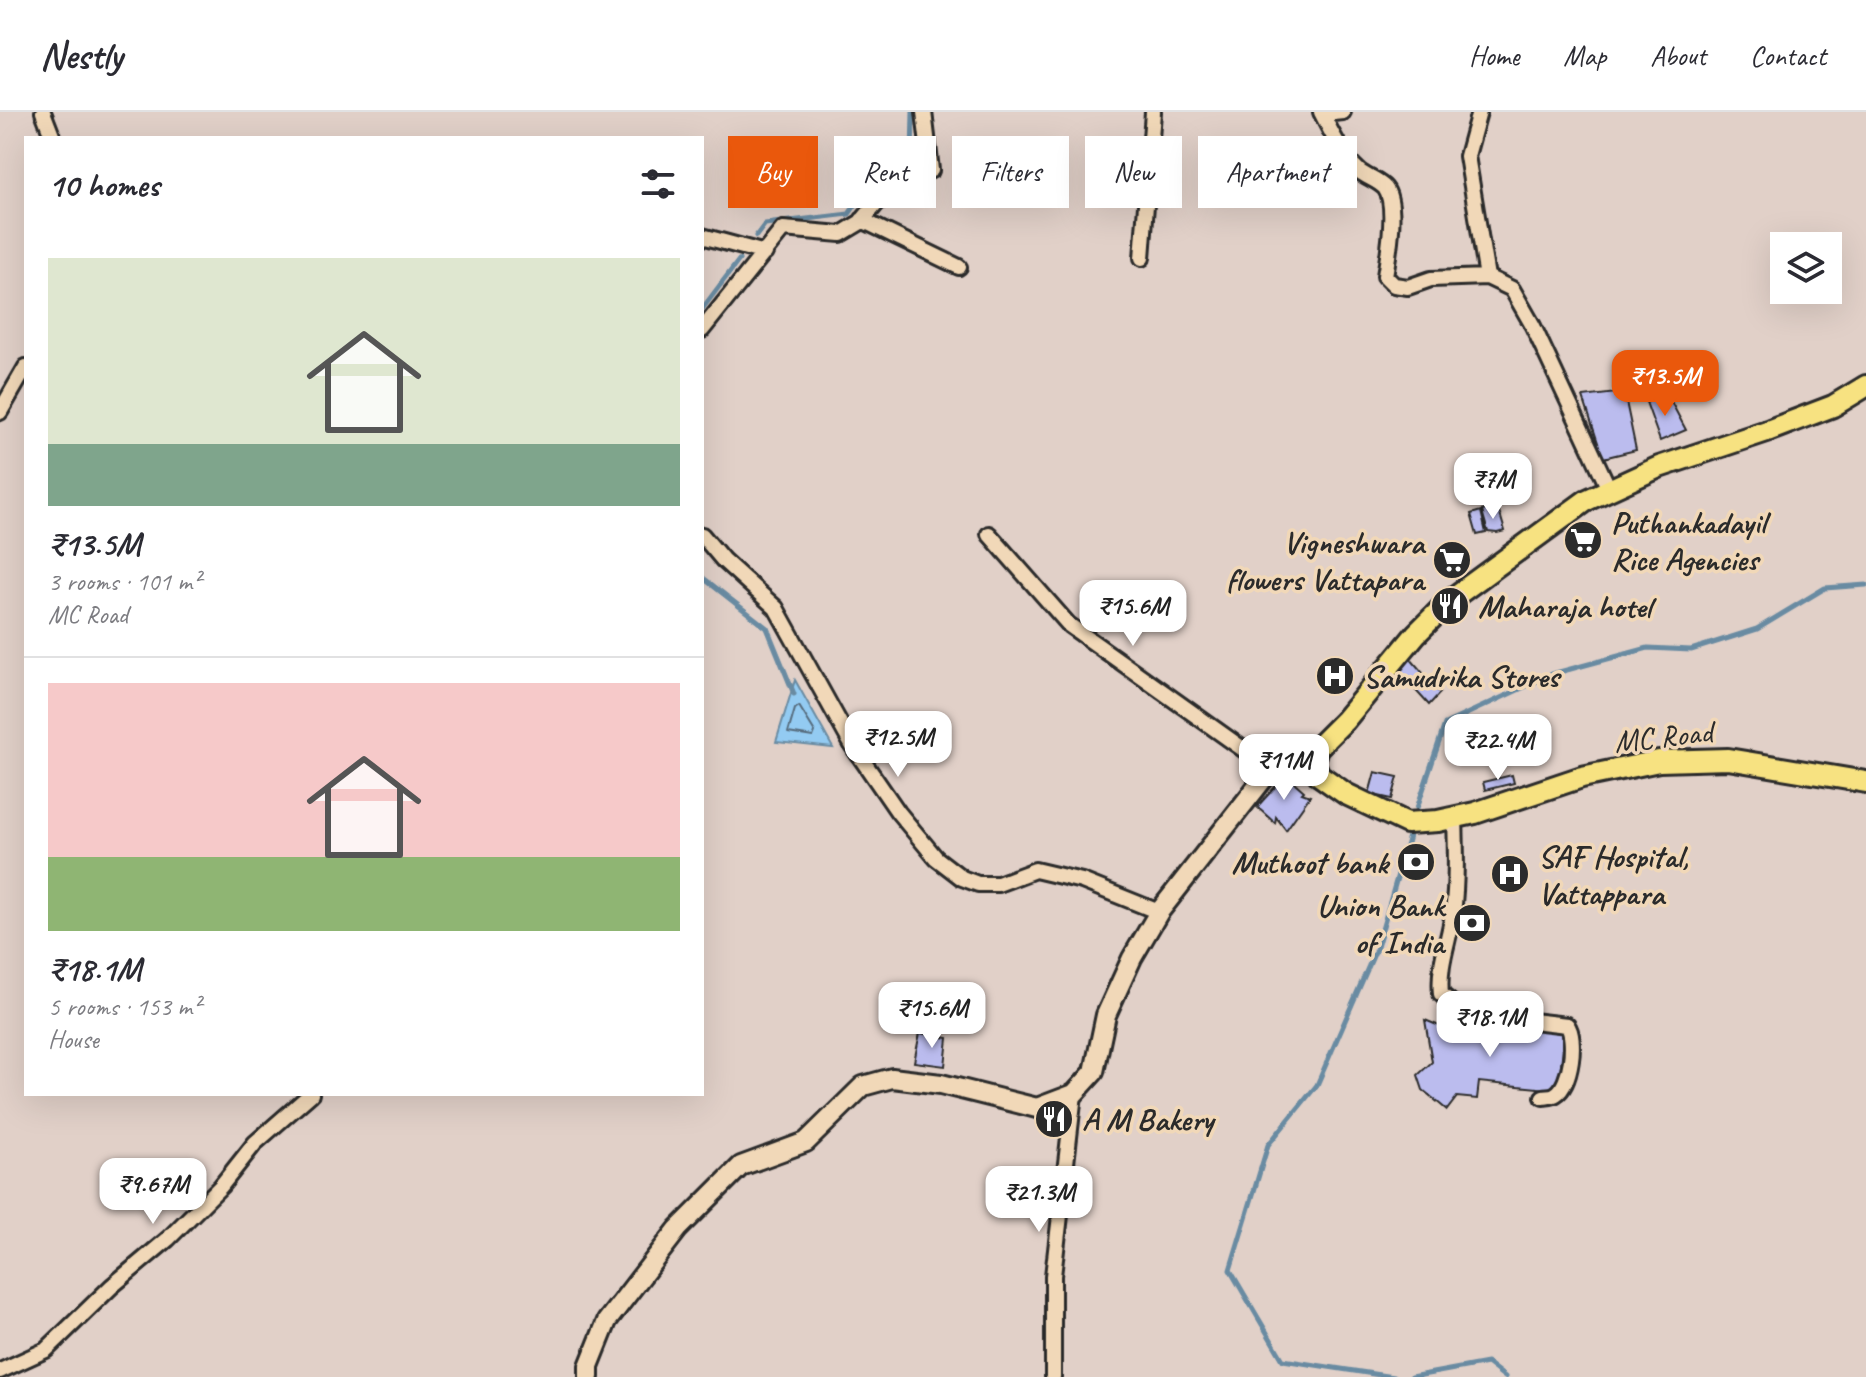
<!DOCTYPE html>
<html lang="en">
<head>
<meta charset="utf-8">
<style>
	:root { --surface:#fff; --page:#f2f2f3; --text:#2b2b33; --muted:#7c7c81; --line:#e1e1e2; --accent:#ea580c }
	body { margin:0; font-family:Caveat,sans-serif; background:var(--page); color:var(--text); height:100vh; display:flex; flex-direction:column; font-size:30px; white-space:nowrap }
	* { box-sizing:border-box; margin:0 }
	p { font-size:26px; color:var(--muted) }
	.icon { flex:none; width:44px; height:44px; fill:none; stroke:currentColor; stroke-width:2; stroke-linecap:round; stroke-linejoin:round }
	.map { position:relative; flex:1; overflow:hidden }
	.details { position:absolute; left:24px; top:24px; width:680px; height:960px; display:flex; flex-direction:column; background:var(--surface); border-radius:0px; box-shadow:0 8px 32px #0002 }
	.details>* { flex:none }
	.banner { position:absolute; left:728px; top:24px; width:760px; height:72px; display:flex; gap:16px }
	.buttons { position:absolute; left:1770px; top:120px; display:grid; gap:16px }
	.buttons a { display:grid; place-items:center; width:72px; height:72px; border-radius:0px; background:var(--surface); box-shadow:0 8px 32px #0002; font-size:40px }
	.price { position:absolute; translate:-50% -68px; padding:0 18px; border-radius:16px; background:#fff; color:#222; font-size:26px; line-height:52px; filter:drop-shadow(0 2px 4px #0008) }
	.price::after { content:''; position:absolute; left:50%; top:48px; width:24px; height:18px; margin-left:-12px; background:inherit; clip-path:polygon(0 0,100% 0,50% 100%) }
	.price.current { background:var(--accent); color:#fff }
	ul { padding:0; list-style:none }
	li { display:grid; align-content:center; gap:16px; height:424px; padding:0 24px }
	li+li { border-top:2px solid var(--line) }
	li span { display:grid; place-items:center; height:248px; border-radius:0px; color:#555 }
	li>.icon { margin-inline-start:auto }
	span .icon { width:144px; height:144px; fill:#fffc; stroke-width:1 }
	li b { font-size:34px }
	h2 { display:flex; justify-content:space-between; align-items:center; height:96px; padding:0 24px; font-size:34px }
	.pill { padding:0 28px; border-radius:0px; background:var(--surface); box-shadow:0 8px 32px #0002; font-size:28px; line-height:72px }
	.pill.current { background:var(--accent); color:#fff }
	header { display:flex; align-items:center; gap:48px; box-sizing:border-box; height:112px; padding:0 40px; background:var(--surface); border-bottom:2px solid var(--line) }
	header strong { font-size:38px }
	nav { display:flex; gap:44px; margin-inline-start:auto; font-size:28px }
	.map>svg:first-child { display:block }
	.water { fill:#93cbf2; stroke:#698ba2; stroke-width:2 }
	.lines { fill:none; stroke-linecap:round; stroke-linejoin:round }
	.shore { stroke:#556b7b; stroke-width:2 }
	.stream { stroke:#698ba2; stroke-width:5 }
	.building { fill:#bbbcee; stroke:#2b2b2b; stroke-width:2 }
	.minor-casing { stroke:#2b2b2b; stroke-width:20 }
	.secondary-casing { stroke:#2b2b2b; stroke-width:24 }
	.primary-casing { stroke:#2b2b2b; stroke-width:26 }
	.minor { stroke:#f1d8b8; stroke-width:14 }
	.secondary { stroke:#f1d8b8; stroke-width:18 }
	.primary { stroke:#f7e281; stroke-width:20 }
	.labels { text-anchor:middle; stroke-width:7; stroke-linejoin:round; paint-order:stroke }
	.poi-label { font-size:32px; font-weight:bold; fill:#2b2b2b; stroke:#f1d8b8; text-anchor:start }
	.street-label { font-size:32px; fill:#2b2b2b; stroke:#f1d8b8 }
</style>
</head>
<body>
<header>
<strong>Nestly</strong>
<nav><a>Home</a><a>Map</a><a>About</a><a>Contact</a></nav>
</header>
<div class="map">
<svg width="1866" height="1265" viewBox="0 0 1866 1265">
	<rect width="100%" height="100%" fill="#e1d0c8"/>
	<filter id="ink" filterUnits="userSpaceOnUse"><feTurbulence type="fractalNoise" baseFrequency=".0125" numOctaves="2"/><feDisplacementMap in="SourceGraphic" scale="16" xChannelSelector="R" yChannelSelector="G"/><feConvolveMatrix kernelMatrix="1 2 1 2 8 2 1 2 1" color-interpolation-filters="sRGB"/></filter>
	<g filter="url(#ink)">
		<path class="water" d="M795 568 833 636 776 630Z"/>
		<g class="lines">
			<path class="shore" d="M799 594 815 620 813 625 788 621 795 597Z"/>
			<path class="stream" d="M756 124 765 112 849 102 879 60 912 44 913 0
				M702 197 739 148
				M702 465 767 516 794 582
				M1417 696 1445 612 1552 562 1648 536 1691 538 1757 517 1825 476 1866 473
				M1393 1265 1283 1248 1230 1158 1268 1033 1317 973 1377 835 1409 724
				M1411 1265 1487 1251 1505 1265"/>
		</g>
		<path class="building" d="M1624 280 1636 338 1603 346 1583 285Z
			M1668 284 1686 318 1660 329 1646 290Z
			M1495 395 1499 399 1505 419 1497 421 1488 420 1482 399Z
			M1481 399 1486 421 1477 423 1471 402Z
			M1410 546 1440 581 1429 593 1398 559Z
			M1375 660 1398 665 1392 687 1369 682Z
			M1286 663 1304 679 1302 681 1310 684 1286 718 1276 705 1275 711 1257 695Z
			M1512 663 1514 671 1485 678 1483 670Z
			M1425 908 1461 923 1462 909 1565 919 1558 978 1479 970 1477 987 1457 985 1447 998 1423 978 1418 963 1432 950Z
			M920 921 948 926 945 954 914 950Z"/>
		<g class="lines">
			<g class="minor-casing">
				<path id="minor" d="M43 0 53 26
					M1321 0C1332 21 1341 43 1359 59 1366 65 1379 69 1385 76 1398 92 1388 144 1385 164L1394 173 1408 175 1431 167 1487 165 1512 177 1533 214 1609 377
					M1479 0 1467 44 1487 165
					M1323 2 1343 0
					M862 108 959 155
					M702 124 765 141
					M1142 146 1153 0
					M702 218 783 117 841 122 861 110 887 79 931 58 924 0
					M0 300 26 255
					M989 422 1069 513 1271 657
					M702 423 723 448 776 496 852 633 898 700 936 746 962 766 978 772H998L1035 758 1082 769 1159 800
					M1455 705C1456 737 1457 769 1453 801 1449 829 1438 853 1441 882L1460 898 1472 902 1567 913C1577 926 1571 973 1556 982 1552 985 1547 984 1543 985
					M0 1259 46 1238 112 1174 168 1127 221 1074 255 1031 311 982
					M1053 1265V1164L1074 982"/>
			</g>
			<g class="secondary-casing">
				<path id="secondary" d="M589 1265V1254L607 1209 678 1117 741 1054 806 1030 863 974 892 966 941 972 1037 996 1074 982 1094 960 1106 903 1132 846 1159 800 1271 657 1315 643"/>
			</g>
			<g class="primary-casing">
				<path id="primary" d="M1866 274 1833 294 1770 318 1659 355 1587 388 1450 488 1416 522 1345 608 1317 636 1313 649 1319 663 1346 682 1407 711 1438 709 1475 701 1582 665 1659 649 1728 647 1866 670"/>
			</g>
			<use href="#minor" class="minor"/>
			<use href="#secondary" class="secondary"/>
			<use href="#primary" class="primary"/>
		</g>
	</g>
	<defs>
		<g id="supermarket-disc" transform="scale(2)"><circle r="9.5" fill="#2b2b2b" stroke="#f1d8b8"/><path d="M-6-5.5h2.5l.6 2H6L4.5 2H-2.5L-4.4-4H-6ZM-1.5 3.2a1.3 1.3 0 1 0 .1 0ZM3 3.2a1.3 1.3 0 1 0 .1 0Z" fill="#fff"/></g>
		<g id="restaurant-disc" transform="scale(2)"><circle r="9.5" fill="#2b2b2b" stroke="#f1d8b8"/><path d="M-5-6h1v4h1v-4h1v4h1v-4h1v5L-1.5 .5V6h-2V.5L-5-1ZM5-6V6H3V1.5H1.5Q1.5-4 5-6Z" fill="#fff"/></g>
		<g id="hospital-disc" transform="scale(2)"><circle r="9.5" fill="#2b2b2b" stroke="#f1d8b8"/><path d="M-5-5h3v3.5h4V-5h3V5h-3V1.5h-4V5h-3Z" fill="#fff"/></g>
		<g id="bank-disc" transform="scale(2)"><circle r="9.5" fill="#2b2b2b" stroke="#f1d8b8"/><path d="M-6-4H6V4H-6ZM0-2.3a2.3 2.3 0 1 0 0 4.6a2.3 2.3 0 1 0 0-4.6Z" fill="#fff"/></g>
	</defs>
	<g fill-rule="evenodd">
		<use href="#supermarket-disc" x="1583" y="428"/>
		<use href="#supermarket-disc" x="1452" y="448"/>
		<use href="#restaurant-disc" x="1450" y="494"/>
		<use href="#hospital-disc" x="1335" y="564"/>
		<use href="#bank-disc" x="1416" y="750"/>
		<use href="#hospital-disc" x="1510" y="762"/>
		<use href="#bank-disc" x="1472" y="811"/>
		<use href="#restaurant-disc" x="1054" y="1007"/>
	</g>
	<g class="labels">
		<g class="poi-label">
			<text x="1611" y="421">Puthankadayil<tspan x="1611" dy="37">Rice Agencies</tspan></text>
			<text x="1424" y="441" text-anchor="end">Vigneshwara<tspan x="1424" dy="37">flowers Vattapara</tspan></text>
			<text x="1478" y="505">Maharaja hotel</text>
			<text x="1363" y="575">Samudrika Stores</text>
			<text x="1538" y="755">SAF Hospital,<tspan x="1538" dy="37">Vattappara</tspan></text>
			<text x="1388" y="761" text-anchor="end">Muthoot bank</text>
			<text x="1444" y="804" text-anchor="end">Union Bank<tspan x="1444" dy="37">of India</tspan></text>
			<text x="1082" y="1018">A M Bakery</text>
		</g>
		<g class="street-label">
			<text transform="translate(1663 624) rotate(-6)" y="11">MC Road</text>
		</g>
	</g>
</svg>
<div class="buttons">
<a><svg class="icon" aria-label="layers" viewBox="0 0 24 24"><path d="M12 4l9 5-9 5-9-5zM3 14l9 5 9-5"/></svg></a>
</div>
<b class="price current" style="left:1665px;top:306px">₹13.5M</b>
<b class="price" style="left:1493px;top:409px">₹7M</b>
<b class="price" style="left:1133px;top:536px">₹15.6M</b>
<b class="price" style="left:898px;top:667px">₹12.5M</b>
<b class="price" style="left:1498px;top:670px">₹22.4M</b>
<b class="price" style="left:1284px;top:690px">₹11M</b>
<b class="price" style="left:932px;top:938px">₹15.6M</b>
<b class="price" style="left:1490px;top:947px">₹18.1M</b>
<b class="price" style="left:153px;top:1114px">₹9.67M</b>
<b class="price" style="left:1039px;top:1122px">₹21.3M</b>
<div class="banner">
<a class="pill current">Buy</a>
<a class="pill">Rent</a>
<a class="pill">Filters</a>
<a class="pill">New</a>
<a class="pill">Apartment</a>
</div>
<section class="details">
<h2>10 homes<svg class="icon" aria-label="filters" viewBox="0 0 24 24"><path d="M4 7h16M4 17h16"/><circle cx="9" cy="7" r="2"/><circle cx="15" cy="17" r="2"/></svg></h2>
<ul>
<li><span style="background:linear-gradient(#dfe7d0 75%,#7fa58c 0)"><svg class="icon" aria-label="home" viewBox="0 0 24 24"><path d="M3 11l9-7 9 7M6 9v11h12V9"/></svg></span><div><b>₹13.5M</b><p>3 rooms · 101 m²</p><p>MC Road</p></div></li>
<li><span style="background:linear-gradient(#f6c9c9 70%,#8fb573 0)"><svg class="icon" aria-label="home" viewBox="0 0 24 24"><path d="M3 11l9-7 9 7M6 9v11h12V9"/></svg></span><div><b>₹18.1M</b><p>5 rooms · 153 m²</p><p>House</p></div></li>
</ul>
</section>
</div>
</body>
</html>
